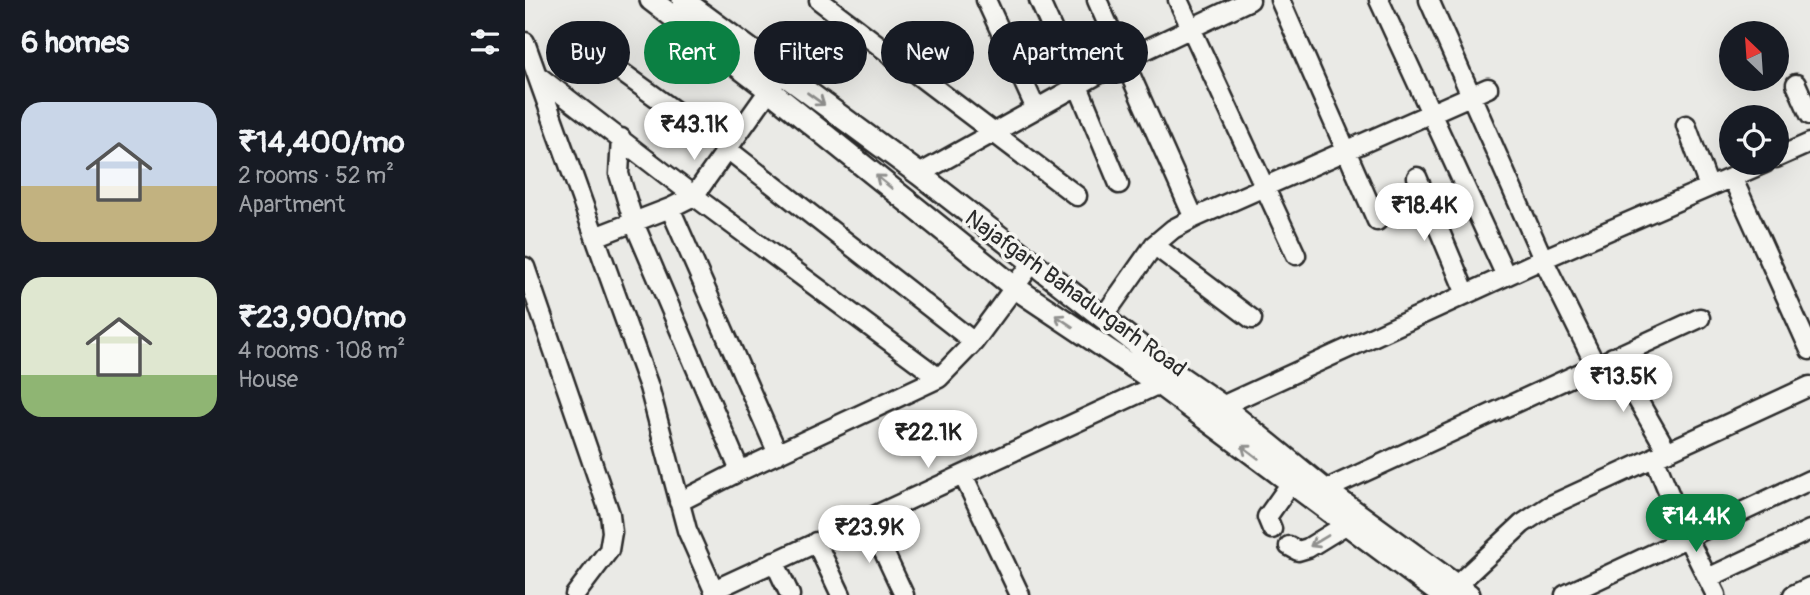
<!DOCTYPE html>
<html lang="en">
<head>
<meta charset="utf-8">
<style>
	:root { --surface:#171b24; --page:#242831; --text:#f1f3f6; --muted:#9ea1a6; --accent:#0b8043 }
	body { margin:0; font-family:Pangolin,sans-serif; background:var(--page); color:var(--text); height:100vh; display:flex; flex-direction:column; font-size:26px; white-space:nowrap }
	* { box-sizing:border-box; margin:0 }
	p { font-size:23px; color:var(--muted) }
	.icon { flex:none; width:38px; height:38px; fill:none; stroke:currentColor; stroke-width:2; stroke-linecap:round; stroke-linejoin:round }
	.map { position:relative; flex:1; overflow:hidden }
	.panel { display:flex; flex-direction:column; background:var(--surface); width:525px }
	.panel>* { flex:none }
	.top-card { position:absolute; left:21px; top:21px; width:665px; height:63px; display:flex; gap:14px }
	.needle { width:46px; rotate:335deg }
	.controls { position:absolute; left:1194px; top:21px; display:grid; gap:14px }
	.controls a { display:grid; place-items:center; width:70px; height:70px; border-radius:50%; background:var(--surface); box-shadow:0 7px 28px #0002; font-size:35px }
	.price { position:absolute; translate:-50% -60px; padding:0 16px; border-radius:24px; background:#fff; color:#222; font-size:23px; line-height:46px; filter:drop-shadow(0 2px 4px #0008) }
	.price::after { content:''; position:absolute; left:50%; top:42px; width:21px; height:16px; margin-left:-10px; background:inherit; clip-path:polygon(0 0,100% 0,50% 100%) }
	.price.selected { background:var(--accent); color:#fff }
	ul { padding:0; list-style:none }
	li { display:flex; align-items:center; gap:21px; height:175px; padding:0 21px }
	li span { display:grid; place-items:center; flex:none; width:196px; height:140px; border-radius:21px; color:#555 }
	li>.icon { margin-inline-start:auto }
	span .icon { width:84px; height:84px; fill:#fffc; stroke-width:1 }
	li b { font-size:30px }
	h2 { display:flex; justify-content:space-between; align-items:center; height:84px; padding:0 21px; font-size:30px }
	.chip { padding:0 24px; border-radius:32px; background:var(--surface); box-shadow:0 7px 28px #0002; font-size:24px; line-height:63px }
	.chip.selected { background:var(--accent); color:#fff }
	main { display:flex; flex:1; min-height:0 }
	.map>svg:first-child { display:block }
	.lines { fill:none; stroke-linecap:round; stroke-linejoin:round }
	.minor-casing { stroke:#2b2b2b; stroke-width:23 }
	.major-casing { stroke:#2b2b2b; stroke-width:26 }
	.minor { stroke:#f6f6f2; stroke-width:18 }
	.major { stroke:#f6f6f2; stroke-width:21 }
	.oneway { stroke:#90908e }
	.labels { text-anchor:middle; stroke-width:7; stroke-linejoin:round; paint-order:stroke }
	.street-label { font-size:23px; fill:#2b2b2b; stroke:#f6f6f2 }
</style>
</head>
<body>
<main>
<section class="panel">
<h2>6 homes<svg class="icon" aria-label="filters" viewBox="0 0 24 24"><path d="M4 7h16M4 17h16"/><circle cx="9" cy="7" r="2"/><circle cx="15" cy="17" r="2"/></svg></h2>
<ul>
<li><span style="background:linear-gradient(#c9d6e8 60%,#c2b280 0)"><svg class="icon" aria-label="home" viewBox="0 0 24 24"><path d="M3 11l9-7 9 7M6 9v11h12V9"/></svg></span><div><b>₹14,400/mo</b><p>2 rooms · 52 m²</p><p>Apartment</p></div></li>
<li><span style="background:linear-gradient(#dfe7d0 70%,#8fb573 0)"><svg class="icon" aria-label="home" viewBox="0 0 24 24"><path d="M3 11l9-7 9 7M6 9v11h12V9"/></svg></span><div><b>₹23,900/mo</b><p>4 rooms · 108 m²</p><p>House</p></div></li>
</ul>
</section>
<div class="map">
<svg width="1285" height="595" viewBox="0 0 1285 595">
	<rect width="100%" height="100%" fill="#eaeae6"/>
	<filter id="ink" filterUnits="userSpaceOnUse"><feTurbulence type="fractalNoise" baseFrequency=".0143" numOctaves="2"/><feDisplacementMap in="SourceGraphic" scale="14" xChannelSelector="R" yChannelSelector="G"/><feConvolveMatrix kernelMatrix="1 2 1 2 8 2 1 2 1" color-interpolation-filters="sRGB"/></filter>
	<g filter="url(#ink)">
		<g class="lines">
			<g class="minor-casing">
				<path id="minor" d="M294 0 552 196
					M461 0 511 109
					M514 0 553 86 594 184
					M572 0 669 218
					M653 0 771 255
					M755 0 852 221
					M854 0 981 276
					M904 0 1018 259 1070 364
					M51 39 201 148 449 342
					M0 42 124 387 162 530 191 595
					M12 75 169 196 414 378
					M1271 84 1285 115
					M1161 125 1184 187
					M96 138 94 174 109 223 215 471
					M1251 158 1285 143
					M394 174 599 60 725 0
					M892 177 941 294
					M1207 177 1285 350
					M145 208 253 454
					M70 237 145 208 169 196 252 79
					M629 245 727 319
					M0 267 85 514 87 532 84 550 50 595
					M579 316 629 245 648 229 669 218 963 88
					M1088 357 1142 451
					M697 406 1018 259 1240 163
					M1129 457 1162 537 1191 595
					M438 475 495 595
					M800 490 1175 318
					M154 502 215 471 414 378 449 342 508 262
					M343 518 379 595
					M747 529 742 517 766 483
					M291 542 316 595
					M764 546 773 551 783 548 822 524
					M249 561 265 595
					M1183 578 1285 530
					M189 590 634 384
					M923 593 997 524 1024 506 1285 386
					M1040 595 1285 480
					M1268 595 1285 587"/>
			</g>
			<g class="major-casing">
				<path id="major" d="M126 0 244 90 489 287 634 384 917 595
					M158 0 394 174 652 375 697 406 800 490 944 595"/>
			</g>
			<use href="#minor" class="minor"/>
			<use href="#major" class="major"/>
		</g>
		<defs><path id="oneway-shaft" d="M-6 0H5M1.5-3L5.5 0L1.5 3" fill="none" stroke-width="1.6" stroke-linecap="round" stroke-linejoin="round" transform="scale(1.75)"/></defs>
		<g class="oneway">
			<use href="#oneway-shaft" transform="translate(291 99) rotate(36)"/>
			<use href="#oneway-shaft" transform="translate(359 182) rotate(-141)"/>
			<use href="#oneway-shaft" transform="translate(539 321) rotate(-146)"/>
			<use href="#oneway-shaft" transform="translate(725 452) rotate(-143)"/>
			<use href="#oneway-shaft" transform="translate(794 541) rotate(149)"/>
		</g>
	</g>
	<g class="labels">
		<g class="street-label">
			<text transform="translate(551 293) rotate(36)" y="8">Najafgarh Bahadurgarh Road</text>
		</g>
	</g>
</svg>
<div class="controls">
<a><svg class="needle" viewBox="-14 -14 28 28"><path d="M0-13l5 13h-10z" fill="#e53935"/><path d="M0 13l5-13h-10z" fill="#9ea1a6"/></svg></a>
<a><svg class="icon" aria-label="locate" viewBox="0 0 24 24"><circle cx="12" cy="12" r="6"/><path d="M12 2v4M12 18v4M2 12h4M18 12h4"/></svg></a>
</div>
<b class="price" style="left:169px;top:162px">₹43.1K</b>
<b class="price" style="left:899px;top:243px">₹18.4K</b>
<b class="price" style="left:1098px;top:414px">₹13.5K</b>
<b class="price" style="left:403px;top:470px">₹22.1K</b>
<b class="price selected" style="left:1171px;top:554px">₹14.4K</b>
<b class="price" style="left:344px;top:565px">₹23.9K</b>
<div class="top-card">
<a class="chip">Buy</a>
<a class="chip selected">Rent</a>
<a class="chip">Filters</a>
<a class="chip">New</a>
<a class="chip">Apartment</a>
</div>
</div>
</main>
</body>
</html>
